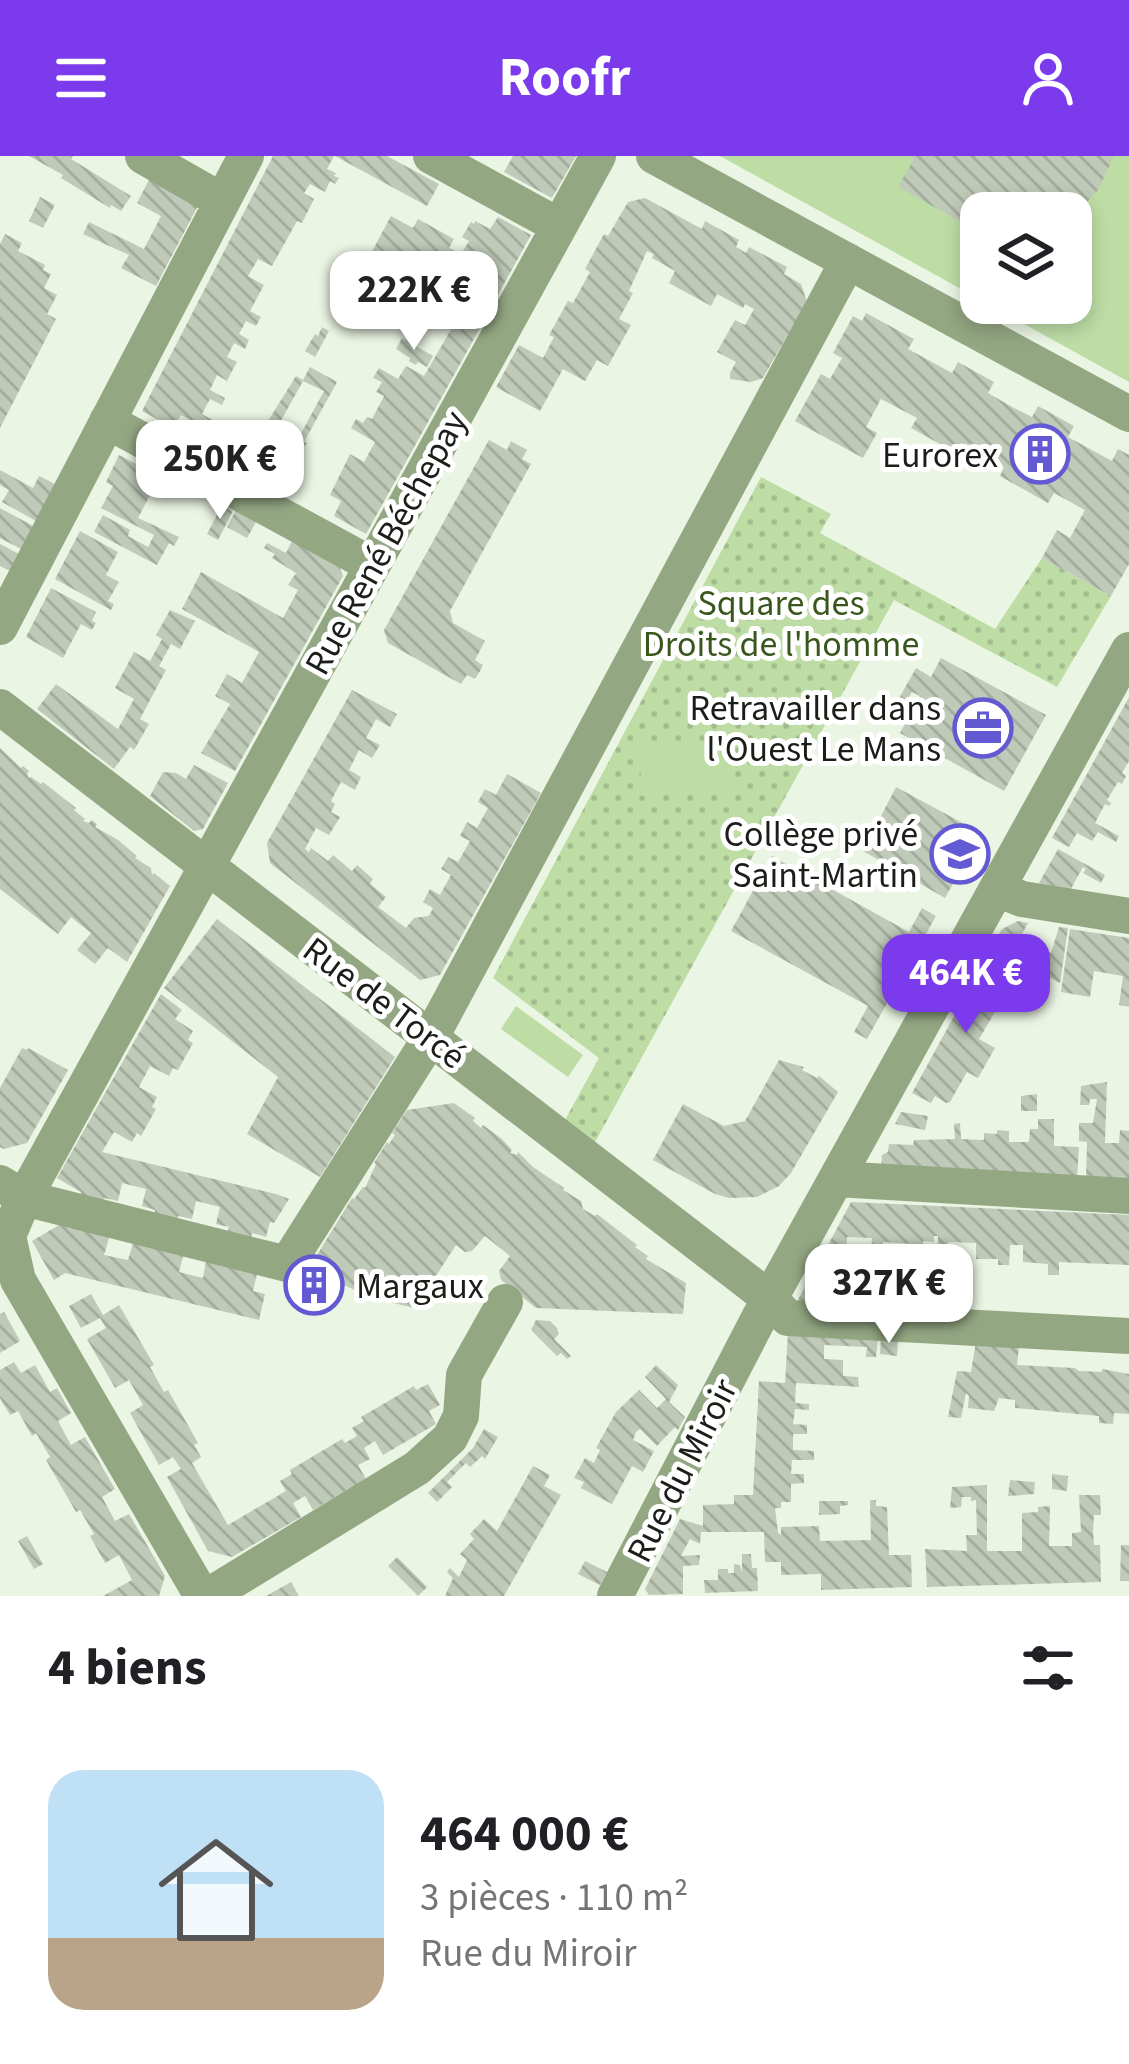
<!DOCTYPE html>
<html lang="fr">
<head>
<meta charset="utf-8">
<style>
	:root { --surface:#fff; --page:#f2f2f2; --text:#202124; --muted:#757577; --accent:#7c3aed }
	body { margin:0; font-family:"Source Sans 3",sans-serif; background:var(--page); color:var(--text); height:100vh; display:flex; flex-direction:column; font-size:45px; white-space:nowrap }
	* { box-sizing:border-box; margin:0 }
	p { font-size:39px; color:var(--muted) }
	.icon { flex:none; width:66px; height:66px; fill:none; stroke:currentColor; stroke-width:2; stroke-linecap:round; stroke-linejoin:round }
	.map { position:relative; height:1440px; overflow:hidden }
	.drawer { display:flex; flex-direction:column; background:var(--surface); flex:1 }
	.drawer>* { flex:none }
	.buttons { position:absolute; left:960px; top:36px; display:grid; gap:24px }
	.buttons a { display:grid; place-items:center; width:132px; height:132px; border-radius:24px; background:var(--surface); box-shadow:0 6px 18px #0003; font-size:60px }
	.price { position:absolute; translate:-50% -102px; padding:0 27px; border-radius:24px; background:#fff; color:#222; font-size:39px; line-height:78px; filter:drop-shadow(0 3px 6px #0008) }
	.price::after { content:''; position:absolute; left:50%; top:72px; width:36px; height:27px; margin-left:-18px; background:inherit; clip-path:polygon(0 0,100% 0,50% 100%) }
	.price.selected { background:var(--accent); color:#fff }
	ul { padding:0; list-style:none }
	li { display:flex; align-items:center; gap:36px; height:300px; padding:0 48px }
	li span { display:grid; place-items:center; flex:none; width:336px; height:240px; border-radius:36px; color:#555 }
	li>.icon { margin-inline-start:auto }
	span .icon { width:144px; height:144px; fill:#fffc; stroke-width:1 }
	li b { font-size:51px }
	h2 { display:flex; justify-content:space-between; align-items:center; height:144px; padding:0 48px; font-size:51px }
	header { display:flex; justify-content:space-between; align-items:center; height:156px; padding:0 48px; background:var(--accent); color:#fff; font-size:54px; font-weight:700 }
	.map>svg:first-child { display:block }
	.green { fill:url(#green-dots) }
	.pitch { fill:#bddda5 }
	.building { fill:url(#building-back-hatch) }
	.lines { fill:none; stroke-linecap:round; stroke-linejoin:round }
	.minor { stroke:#93a783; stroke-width:36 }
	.labels { text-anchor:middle; stroke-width:10; stroke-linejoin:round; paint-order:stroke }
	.poi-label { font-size:36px; fill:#1b1e18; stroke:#fff; text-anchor:end }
	.street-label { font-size:36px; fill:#1b1e18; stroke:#fff }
	.park-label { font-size:36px; fill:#39571c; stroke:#fff }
</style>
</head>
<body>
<header><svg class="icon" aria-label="menu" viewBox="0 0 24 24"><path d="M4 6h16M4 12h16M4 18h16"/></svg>Roofr<svg class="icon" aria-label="person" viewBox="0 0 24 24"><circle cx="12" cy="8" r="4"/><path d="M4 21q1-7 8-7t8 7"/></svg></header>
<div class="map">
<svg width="1129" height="1440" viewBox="0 0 1129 1440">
	<defs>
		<pattern id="green-dots" width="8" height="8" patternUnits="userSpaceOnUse" patternTransform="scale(3)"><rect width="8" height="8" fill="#bddda5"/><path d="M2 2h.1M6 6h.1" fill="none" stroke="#a2bd8d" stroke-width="1.8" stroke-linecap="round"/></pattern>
		<pattern id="building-back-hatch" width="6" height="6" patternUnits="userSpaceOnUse" patternTransform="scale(3)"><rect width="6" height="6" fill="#bfcab8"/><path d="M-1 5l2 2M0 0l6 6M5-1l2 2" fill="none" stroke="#a4ad9d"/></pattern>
	</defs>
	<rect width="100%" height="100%" fill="#ebf5e3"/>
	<path class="green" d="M761 321 831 358 820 377 995 473 1042 402 1111 440 1057 531 894 444 594 988 565 964 599 902 493 822Z"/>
	<path class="pitch" d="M720 0H1129V226L986 147H1071V57H981V144Z
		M730 584 735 633 642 640 639 590Z
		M516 850 583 899 568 921 501 873Z"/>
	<path class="building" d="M29 0H73L71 3 131 40 121 55 111 49 110 52 61 22 63 19Z
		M273 0H334L327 13 336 17 334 20 339 22 335 28 330 25 325 36 310 28 304 37 314 43 302 67 297 65 272 110 258 103 248 120 264 129 250 155 261 161 256 170 246 165 239 178 249 184 245 193 234 187 227 201 237 206 232 215 227 225 217 219 210 234 225 242 222 249 210 243 202 258 214 265 209 274 181 259 173 272 142 255Z
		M335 0H387L439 28 427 50Z
		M513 0H576L552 42 504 16Z
		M908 0H1114L1098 34 1071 63V57H981V77L898 31 914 3Z
		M152 18 202 42 156 130 121 112 129 99 83 78 89 66 144 93 161 60 137 47Z
		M40 41 55 49 43 72 29 65Z
		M645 42 702 73 705 65 739 84 736 91 746 97 749 91 787 111 784 118 801 128 807 146 763 222 751 226 730 223V217L736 206 717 196 735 164 745 169 754 153 745 148 743 152 717 138 711 150 669 127 675 115 652 102 654 98 647 95 629 135 633 137 619 163 631 169 608 210 597 204 585 225 563 213 540 255 496 231 519 189 543 202 554 181 549 179 568 145 573 147 590 116 585 113 604 78 608 80 628 46Z
		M391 60 413 72 418 63 454 83 449 92 461 98 469 85 462 81 471 66 474 68 475 65 490 73 498 61 531 79 494 146 452 123 450 126 434 118 438 110 421 100 384 169 335 142 358 96 369 101Z
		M5 78 22 87 18 95 45 109 43 114 51 118 44 132 57 139 47 158 56 163 0 272V88Z
		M464 151 485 163 366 378 334 360 341 345 330 339 350 298 364 306 375 286 351 272 356 263 363 267 367 261 372 263 384 240 376 236 382 226 373 222 379 212 398 223 406 210 424 220Z
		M866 157 914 183 908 193 952 217 958 206 994 226 988 237 1014 252 1032 261 1038 250 1074 270 1068 281 1112 305 1118 293 1129 299V408L1111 440 1042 402 1057 374 1070 382 1085 354 1054 337 1048 347 1000 320 1004 311 961 287 956 297 911 272 917 262 881 243 866 271 877 277 863 302 795 265 821 218 830 223 842 202 833 197 853 160 862 165Z
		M322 171 329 175 315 201 305 195 315 178 318 180Z
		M402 182 433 200 427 211 418 206 416 209 409 205 410 202 396 193Z
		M310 211 337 226 304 286 307 287 292 308 295 310 293 314 301 318 291 337 257 318 283 272 299 281 324 235 303 225 278 270 268 265 296 220 303 224Z
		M248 283 262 291 248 313 235 306Z
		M489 284 507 294 511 285 527 294 522 303 531 308 450 455 453 467 485 485 475 504 483 509 480 515 475 523 467 519 461 528 388 487 384 474Z
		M119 299 160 320 138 362 179 381 174 390 169 387 157 409 94 376 103 359 130 374 128 380 148 391 154 379 101 352 113 330 106 326Z
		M0 314 33 332 39 320 55 328 36 365 2 346 9 334 0 329Z
		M222 349 233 355 218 384 207 378Z
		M0 352 33 370 21 393 0 382Z
		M236 354 256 366 247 382 227 371Z
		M80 375 118 396 106 419 119 426 108 445 114 448 111 454 55 423Z
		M292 385 340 412 343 420 235 615 201 597 230 548 215 540 227 518 242 527 259 496 182 453 201 416 283 462 298 434 288 429 296 417 272 402 275 398 264 392 267 387 286 397Z
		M0 388 19 398 10 415 0 410Z
		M51 432 96 456 92 465 96 467 92 474 81 468 63 502 26 481Z
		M170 454 195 465 180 493 171 488 159 510 166 514 140 563 149 568 134 594 130 591 114 613 37 553 56 528 118 573 134 543 115 532 134 496 150 505 162 483 156 479Z
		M941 502 1046 559 1004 635 900 577 920 540 912 536 905 548 898 544 916 512 931 521Z
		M352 534 397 558 390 571 376 563 366 582 380 589 372 602 359 594 349 614 361 621 355 634 341 626 331 645 335 648 331 656 340 661 329 679 316 672 305 693 309 696 311 692 328 705 333 699 352 715 357 709 373 723 370 728 386 741 378 751 406 772 414 762 429 760 433 752 423 746 430 733 440 739 451 719 441 713 448 701 458 706 470 685 460 680 467 666 477 672 488 652 478 646 485 633 496 639 507 618 541 637 440 819 420 824 270 707 267 687Z
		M1129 541V605L1122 617 1126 620 1122 628 1118 626 1107 644 1111 647 1109 650 1105 648 1095 667 1119 680 1116 686 1098 676 1092 685 1077 677 1069 691 1052 682Z
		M0 592 21 612 23 610 29 615 27 618 29 622 31 621 41 628 43 626 76 652 74 654 85 663 83 665 89 667 92 664 97 668 95 671 118 684 137 700 135 702 151 712 152 719 154 717 170 730 127 806 108 792 95 808 77 794 91 777 71 761 58 778 0 733Z
		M194 609 228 627 203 673 194 675 150 640 163 616 176 617 186 623Z
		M896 631 981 677 945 742 863 695Z
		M1058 693 1105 719 1101 727 1083 717 1086 713 1083 711 1068 738 1057 737 1039 727Z
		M772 700 909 776 922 752 936 760 867 883 854 876 868 850 731 775Z
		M217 763 395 901 320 1021 247 978 278 921 164 832Z
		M1018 765 1028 767 1021 780 1051 797 1059 771 1068 772 1060 827 992 790 1002 773Z
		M1070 773 1129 782V851L1119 849 1123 820 1094 815 1090 841 1061 836Z
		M987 800 1006 811 1008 807 1020 813 1012 828 1001 822 995 833 1005 839 979 883 995 892 978 922 967 916 950 946 946 947 935 940 931 947 912 937Z
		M161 838 182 854 175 863 193 875 188 884 193 887 178 914 173 912 169 920 150 910 139 931 157 941 152 951 156 953 141 980 137 977 132 986 114 976 102 996 276 1038 289 1043 274 1067 270 1066 266 1081 252 1077 251 1083 227 1078 229 1071 216 1068 220 1051 196 1045 192 1063 178 1060 177 1065 154 1060 155 1054 142 1050 146 1033 122 1027 118 1045 104 1042 103 1047 80 1041 81 1036 57 1022Z
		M22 892 27 894 28 892 68 914 27 987 4 993 0 991V932Z
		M779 904 804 911 802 914 817 922 819 920 838 936 791 1017 779 1030 757 1041 729 1042 715 1038 653 1004 683 948 724 970 745 965Z
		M1107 926 1105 987H1119L1120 974 1129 975V1025L1086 1023 1087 986 1079 985V967H1093L1097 943H1090L1089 949H1080L1081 930Z
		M1037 938V955H1021V940Z
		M454 947 475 962 473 965 481 972 483 969 502 983 512 994 510 997 517 999 518 996 533 1011 564 1032 563 1034 581 1045 583 1053 595 1060 597 1058 637 1089 635 1091 648 1100 646 1103 686 1127 683 1158 536 1152 501 1124 499 1115 510 1100 485 1080 472 1095 465 1096 456 1089 415 1152 371 1142 309 1112 352 1042 354 1043 363 1031 365 1032 376 1008 374 1007 387 986 389 988 395 979 392 977 407 954Z
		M901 956 928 960 925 974 895 968Z
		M1038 963H1054V990L1079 991 1077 1023 881 1014 882 999 888 996 889 988 913 989 914 984 955 983 954 968 960 967 961 983 984 984V977L997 978V974L1009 975V986H1029L1030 973H1038Z
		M851 1046 1129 1059V1109L1059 1106V1119H1048V1108L1023 1106V1089H1010L1009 1109H998V1103H976V1087L948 1086 947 1113 937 1112 938 1080H934V1086L923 1085V1093H914L915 1088 883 1086V1100H871L872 1082 847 1081 846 1097 827 1091Z
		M74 1066 109 1082 104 1099 128 1104 133 1087 183 1100 179 1116 203 1122 206 1105 257 1118 253 1135 265 1138 259 1164 65 1117 54 1124 32 1085 59 1069 72 1073Z
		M869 1129H894V1143L912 1144 913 1134 927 1135 926 1157 794 1151 805 1131 869 1134Z
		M91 1138 103 1159 119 1149 154 1209 150 1211 164 1236 168 1234 198 1287 194 1289 201 1301 192 1307 228 1369 286 1335 280 1325 292 1318 290 1314 342 1283 345 1287 357 1280 352 1272 364 1265 361 1261 414 1230 416 1234 428 1228 440 1249 429 1255 436 1268 383 1299 375 1285 364 1292 370 1303 358 1309 366 1323 313 1354 305 1340 293 1347 301 1361 232 1401 208 1395 167 1321 181 1313 173 1301 159 1309 130 1257 143 1249 129 1224 115 1232 87 1183 106 1172 100 1162 81 1172 69 1150Z
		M4 1156 20 1185 0 1197V1158Z
		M536 1164 550 1165 557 1172 559 1178 554 1183 571 1200 567 1203 561 1197 557 1200 531 1174Z
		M788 1176 878 1180 876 1201H866L867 1191 824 1189V1203L843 1204V1220L858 1221 859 1231 796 1227 795 1247 809 1248V1254L795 1253 793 1268 807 1269V1278H793V1294L814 1295V1304H792L791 1318H804V1327L791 1328V1346H781V1352H775L778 1377 781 1379V1371L819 1370 820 1385 871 1384 870 1344H876V1350L887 1351 889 1399H911L912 1431 821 1434V1418L781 1419V1406H765L764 1376H701L700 1388 690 1383 681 1400 700 1399 699 1409 683 1410V1438L649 1439 645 1433 680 1363 703 1370V1349L734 1348V1339H753L759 1225 785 1227Z
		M881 1180 898 1181 897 1200 880 1198Z
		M976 1185 1019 1191 1017 1209 1075 1212 1079 1215 1102 1216V1213L1129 1218V1258L1114 1257 1113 1268 1099 1267V1260L1015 1252V1244L999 1242 994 1255 968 1252 969 1240 966 1237 961 1262 948 1261 957 1215 971 1216Z
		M14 1206 21 1217 35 1209 50 1236 57 1232 71 1257 58 1265 71 1289 85 1281 115 1333 102 1341 115 1365 129 1358 165 1420 159 1440H103L132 1424 119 1399 105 1407 90 1380 94 1378 80 1354 76 1356 46 1304 50 1301 36 1277 32 1280 18 1255 10 1259 0 1242V1214Z
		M656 1209 678 1229 669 1246 685 1261 678 1274 675 1271 657 1290 640 1273 636 1276 633 1284 654 1295 643 1316 632 1310 612 1348 581 1332 584 1326 574 1322 585 1302 594 1307 600 1294 596 1292 616 1256 639 1234 657 1252 666 1243 645 1221Z
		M484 1273 498 1281 485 1303 482 1300 470 1311 466 1307 447 1326 452 1331 437 1346 428 1337 473 1292Z
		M533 1310 550 1319 544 1330 561 1339 504 1440H445L453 1422 447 1416 450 1412 459 1421 467 1404 460 1398 474 1383 470 1378 484 1363 497 1375Z
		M1052 1318 1068 1320 1067 1335 1052 1333Z
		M1010 1324 1035 1326 1034 1338 1008 1340Z
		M987 1329V1395H1022V1357L1038 1356V1351L1050 1350 1049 1390H1072V1377L1081 1376 1079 1339H1100L1101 1359H1094L1093 1375 1094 1389H1100L1101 1426 927 1431 925 1393 967 1395 966 1379H977L976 1344 971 1345V1341H962L961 1351 950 1352 952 1331Z
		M819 1345H848V1349L840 1350V1358L819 1359Z
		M27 1380 43 1408 34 1413 18 1385Z
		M1121 1389H1129V1425H1120Z
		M742 1398H751L752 1412H757L758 1435 705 1437 704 1424H718V1413H728V1417H734V1408L740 1409 742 1417Z
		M397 1401 427 1431 418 1440 388 1410Z
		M585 1405 607 1416 600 1429 578 1418Z
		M291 1426 299 1440H266Z"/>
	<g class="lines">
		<path class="minor" d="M143 0 222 45
			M431 0 559 70
			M654 0 1129 258
			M107 265 372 409
			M0 471 246 0
			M0 551 743 1122 770 1143 788 1162 1129 1180
			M997 733 1022 743 1129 760
			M836 1023 1129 1040
			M0 1027 24 1042 287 1108 431 881 848 105
			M202 1440 18 1124 8 1080 24 1042 598 0
			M208 1440 417 1312 450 1282 461 1260 464 1219 505 1146
			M615 1440 759 1162 1129 494"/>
	</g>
	<defs>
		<g id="building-ring" transform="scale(3)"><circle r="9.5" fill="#fff" stroke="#635ad3" stroke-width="1.5"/><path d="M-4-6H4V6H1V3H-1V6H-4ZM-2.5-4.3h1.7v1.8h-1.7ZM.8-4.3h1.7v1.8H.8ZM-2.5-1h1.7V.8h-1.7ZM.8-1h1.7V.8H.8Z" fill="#635ad3"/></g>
		<g id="office-ring" transform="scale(3)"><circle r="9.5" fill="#fff" stroke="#635ad3" stroke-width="1.5"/><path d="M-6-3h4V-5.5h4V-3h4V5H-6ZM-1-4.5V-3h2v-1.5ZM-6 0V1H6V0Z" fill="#635ad3"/></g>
		<g id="school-ring" transform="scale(3)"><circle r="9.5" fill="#fff" stroke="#635ad3" stroke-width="1.5"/><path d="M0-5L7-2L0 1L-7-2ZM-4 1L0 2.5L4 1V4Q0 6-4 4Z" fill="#635ad3"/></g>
	</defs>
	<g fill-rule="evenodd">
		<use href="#building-ring" x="1040" y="298"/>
		<use href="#office-ring" x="983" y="572"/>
		<use href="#school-ring" x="960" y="698"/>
		<use href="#building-ring" x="314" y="1129"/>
	</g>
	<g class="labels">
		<g class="poi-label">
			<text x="998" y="311">Eurorex</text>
			<text x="941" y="564">Retravailler dans<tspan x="941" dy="41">l'Ouest Le Mans</tspan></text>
			<text x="918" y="690">Collège privé<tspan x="918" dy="41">Saint-Martin</tspan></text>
			<text x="356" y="1142" text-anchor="start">Margaux</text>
		</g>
		<g class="street-label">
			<text transform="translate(385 386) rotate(-61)" y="13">Rue René Béchepay</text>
			<text transform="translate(385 846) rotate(37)" y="13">Rue de Torcé</text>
			<text transform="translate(681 1314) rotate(-63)" y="13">Rue du Miroir</text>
		</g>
		<g class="park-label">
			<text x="781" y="459">Square des<tspan x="781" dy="41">Droits de l'homme</tspan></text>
		</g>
	</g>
</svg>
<div class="buttons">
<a><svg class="icon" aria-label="layers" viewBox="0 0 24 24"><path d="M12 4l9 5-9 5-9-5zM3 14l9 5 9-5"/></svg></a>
</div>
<b class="price" style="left:414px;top:197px">222K €</b>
<b class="price" style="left:220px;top:366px">250K €</b>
<b class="price selected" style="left:966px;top:880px">464K €</b>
<b class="price" style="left:889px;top:1190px">327K €</b>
</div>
<section class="drawer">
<h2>4 biens<svg class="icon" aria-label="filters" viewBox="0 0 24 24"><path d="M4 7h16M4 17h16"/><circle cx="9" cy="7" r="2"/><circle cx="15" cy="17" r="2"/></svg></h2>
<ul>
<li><span style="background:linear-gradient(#bfe0f5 70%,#b9a48a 0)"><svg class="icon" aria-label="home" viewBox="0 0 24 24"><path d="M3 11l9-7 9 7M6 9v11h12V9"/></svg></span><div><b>464 000 €</b><p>3 pièces · 110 m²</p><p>Rue du Miroir</p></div></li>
</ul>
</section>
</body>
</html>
